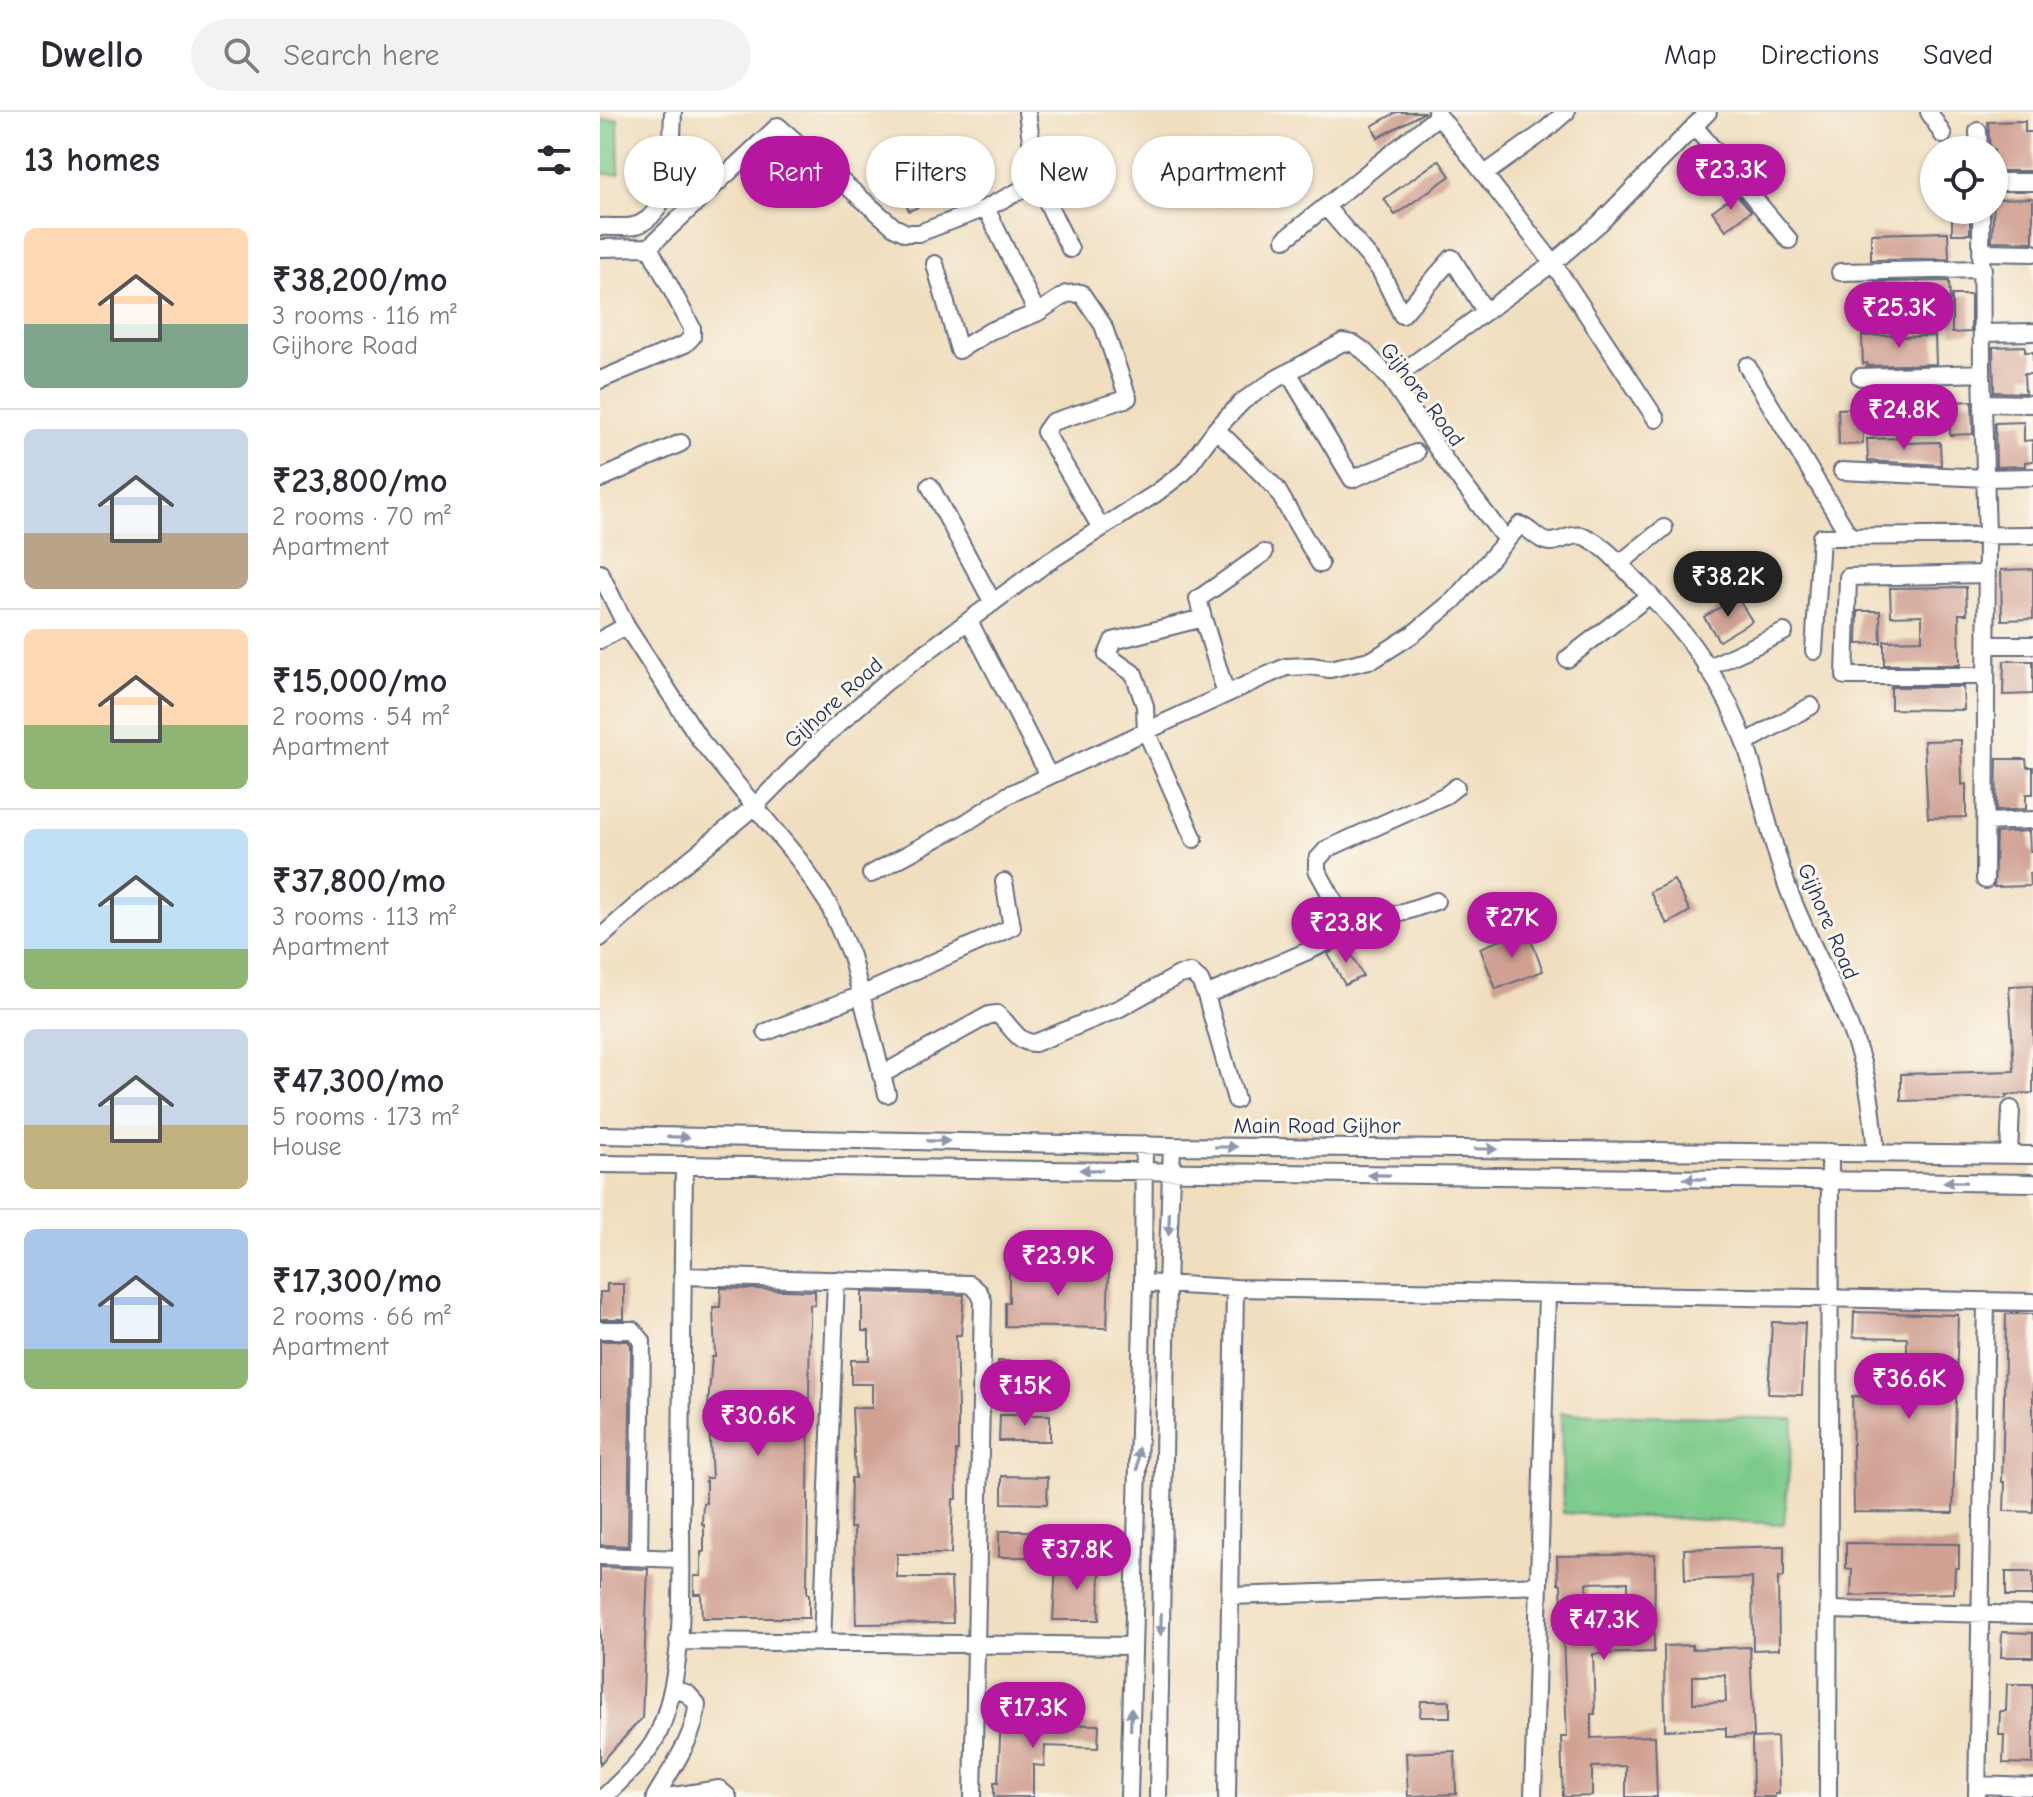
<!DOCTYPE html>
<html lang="en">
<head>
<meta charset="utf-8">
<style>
	:root { --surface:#fff; --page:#f2f2f3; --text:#2b2b33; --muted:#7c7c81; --line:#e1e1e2; --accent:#b5179e }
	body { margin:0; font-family:"Comic Neue",sans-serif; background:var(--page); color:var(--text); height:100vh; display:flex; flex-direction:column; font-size:30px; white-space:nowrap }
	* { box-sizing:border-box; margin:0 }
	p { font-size:26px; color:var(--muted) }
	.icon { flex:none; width:44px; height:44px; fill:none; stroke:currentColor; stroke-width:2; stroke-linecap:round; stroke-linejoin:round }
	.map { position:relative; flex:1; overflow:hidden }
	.side { display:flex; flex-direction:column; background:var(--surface); width:600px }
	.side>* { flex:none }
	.hud { position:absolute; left:24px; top:24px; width:760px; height:72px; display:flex; gap:16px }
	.buttons { position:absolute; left:1320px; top:24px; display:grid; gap:16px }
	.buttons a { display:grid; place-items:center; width:88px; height:88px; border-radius:50%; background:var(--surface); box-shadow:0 2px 6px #0004; font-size:40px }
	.price { position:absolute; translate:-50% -68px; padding:0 18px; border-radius:28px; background:var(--accent); color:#fff; font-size:26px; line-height:52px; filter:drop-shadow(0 2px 4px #0008) }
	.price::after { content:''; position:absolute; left:50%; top:48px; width:24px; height:18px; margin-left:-12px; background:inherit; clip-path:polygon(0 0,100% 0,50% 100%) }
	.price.on { background:#222; color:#fff }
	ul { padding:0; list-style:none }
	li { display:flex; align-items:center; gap:24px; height:200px; padding:0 24px }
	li+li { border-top:2px solid var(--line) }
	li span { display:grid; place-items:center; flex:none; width:224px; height:160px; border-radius:12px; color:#555 }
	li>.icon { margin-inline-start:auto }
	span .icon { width:96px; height:96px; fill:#fffc; stroke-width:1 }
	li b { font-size:34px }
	h2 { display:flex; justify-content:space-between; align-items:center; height:96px; padding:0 24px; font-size:34px }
	.pill { padding:0 28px; border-radius:36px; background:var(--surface); box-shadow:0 2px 6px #0004; font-size:28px; line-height:72px }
	.pill.on { background:var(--accent); color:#fff }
	header { display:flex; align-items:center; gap:48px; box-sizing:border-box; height:112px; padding:0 40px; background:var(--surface); border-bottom:2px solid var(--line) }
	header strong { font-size:38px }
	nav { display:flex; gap:44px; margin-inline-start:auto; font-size:28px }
	.search { width:560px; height:72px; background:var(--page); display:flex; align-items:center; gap:20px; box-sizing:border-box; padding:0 28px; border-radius:44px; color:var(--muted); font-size:30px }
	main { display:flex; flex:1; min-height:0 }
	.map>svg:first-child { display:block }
	.green { fill:#7dcb8b; stroke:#4c7d74; stroke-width:2 }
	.building { fill:#d0a093; fill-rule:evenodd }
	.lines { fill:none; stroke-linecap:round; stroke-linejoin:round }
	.minor-casing { stroke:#666c80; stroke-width:20 }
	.minor { stroke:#fff; stroke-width:16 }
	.oneway { fill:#8d97ae }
	.labels { text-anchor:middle; stroke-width:6; stroke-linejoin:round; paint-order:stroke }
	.street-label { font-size:22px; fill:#1b2f5e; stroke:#fbf7ec }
</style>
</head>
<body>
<header>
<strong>Dwello</strong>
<div class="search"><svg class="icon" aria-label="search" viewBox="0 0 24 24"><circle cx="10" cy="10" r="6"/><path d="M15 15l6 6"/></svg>Search here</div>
<nav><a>Map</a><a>Directions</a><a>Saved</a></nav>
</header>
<main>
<section class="side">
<h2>13 homes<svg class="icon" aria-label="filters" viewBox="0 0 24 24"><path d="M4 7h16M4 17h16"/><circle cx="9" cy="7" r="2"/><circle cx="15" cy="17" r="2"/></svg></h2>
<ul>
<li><span style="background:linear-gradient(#ffd9b3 60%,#7fa58c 0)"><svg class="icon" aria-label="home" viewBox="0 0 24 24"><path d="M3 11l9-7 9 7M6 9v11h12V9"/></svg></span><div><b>₹38,200/mo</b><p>3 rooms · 116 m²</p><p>Gijhore Road</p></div></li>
<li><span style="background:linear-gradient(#c9d6e8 65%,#b9a48a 0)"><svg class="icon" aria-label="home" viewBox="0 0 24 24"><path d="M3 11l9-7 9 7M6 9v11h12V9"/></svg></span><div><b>₹23,800/mo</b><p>2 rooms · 70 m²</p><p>Apartment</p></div></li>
<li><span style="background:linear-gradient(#ffd9b3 60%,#8fb573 0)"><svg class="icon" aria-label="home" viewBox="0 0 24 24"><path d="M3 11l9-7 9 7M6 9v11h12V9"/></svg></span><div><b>₹15,000/mo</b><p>2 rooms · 54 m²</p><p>Apartment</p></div></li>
<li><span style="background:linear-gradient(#bfe0f5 75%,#8fb573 0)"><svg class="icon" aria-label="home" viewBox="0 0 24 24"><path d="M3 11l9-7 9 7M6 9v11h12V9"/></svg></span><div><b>₹37,800/mo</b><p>3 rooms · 113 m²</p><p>Apartment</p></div></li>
<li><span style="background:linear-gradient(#c9d6e8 60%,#c2b280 0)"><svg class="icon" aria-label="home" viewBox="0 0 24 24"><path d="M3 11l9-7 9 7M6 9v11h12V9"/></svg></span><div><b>₹47,300/mo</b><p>5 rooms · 173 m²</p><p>House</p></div></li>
<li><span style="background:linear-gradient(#a9c7e8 75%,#8fb573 0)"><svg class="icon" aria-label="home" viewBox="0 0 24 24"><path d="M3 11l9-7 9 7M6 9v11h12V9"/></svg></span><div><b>₹17,300/mo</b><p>2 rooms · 66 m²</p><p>Apartment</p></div></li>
</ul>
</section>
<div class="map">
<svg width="1433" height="1685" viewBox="0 0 1433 1685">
	<rect width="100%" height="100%" fill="#fbf7ec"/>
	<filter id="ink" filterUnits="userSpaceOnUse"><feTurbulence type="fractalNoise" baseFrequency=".0125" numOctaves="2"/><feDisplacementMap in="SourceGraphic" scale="16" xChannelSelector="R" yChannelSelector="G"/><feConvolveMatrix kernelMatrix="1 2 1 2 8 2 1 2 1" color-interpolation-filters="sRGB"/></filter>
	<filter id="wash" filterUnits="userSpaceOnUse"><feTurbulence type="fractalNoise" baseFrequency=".006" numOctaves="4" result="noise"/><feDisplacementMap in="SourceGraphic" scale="32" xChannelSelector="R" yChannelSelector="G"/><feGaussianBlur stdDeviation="1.8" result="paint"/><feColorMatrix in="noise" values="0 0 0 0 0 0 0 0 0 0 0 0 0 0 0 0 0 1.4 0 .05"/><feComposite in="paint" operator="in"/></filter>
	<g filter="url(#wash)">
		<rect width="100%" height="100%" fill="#f0debf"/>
		<path class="green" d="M18 7 19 62H0V8Z
			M961 1301 1194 1307 1184 1412 963 1401Z"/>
		<g id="blocks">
			<path class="building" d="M797 0H825L778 26 772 14Z
				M1425 9V20H1433V59H1394V38H1390L1388 10Z
				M357 40 371 72 309 99 295 66Z
				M839 48 850 64 795 103 784 87Z
				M1136 82 1151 99 1126 118 1112 99Z
				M1433 86V130L1392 129 1394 87Z
				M1352 98H1370V122H1352Z
				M1348 120 1349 147 1271 148V122Z
				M1349 169 1350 189 1276 192 1275 170Z
				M1352 183H1371V220L1352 221Z
				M1297 223V225L1335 224 1336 252 1267 254V251L1263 252 1262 224Z
				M1425 234V240H1433V262H1424L1425 281 1394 280 1393 235Z
				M1338 273 1339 297 1268 295 1267 276Z
				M1372 289 1373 322 1350 323 1349 290Z
				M1262 296 1263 332 1239 333 1238 297Z
				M1424 310V329L1433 328V349L1425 350V354L1396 355 1395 311Z
				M1300 326 1301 331 1340 330 1341 353 1268 349 1267 327Z
				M1433 457V507L1402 508 1401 458Z
				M1366 475 1367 502H1359L1360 553H1284V529L1322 528V503L1291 504 1290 476Z
				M1137 485 1152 509 1119 529 1104 505Z
				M1258 499H1280L1281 531 1257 532Z
				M1404 549H1433V582L1403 583Z
				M1291 575H1363L1364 598 1291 597Z
				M1361 628 1362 673 1366 672V705L1328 706 1324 629Z
				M1397 647H1426L1427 655H1433V682H1426V697L1396 699Z
				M1429 719 1430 739H1433V761H1429L1430 774 1394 775 1396 721Z
				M1074 768 1090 799 1067 812 1050 780Z
				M927 818 943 859 896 877 880 836Z
				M746 832 763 864 745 873 728 842Z
				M1433 873V981L1406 983V986L1301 989V962L1414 959 1409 874Z
				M409 1156 509 1158 507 1216 405 1214V1191H409Z
				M7 1172H24V1207H0V1180H7Z
				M121 1176 215 1179V1193H210L207 1482H209V1506H102L101 1482H94V1464H101V1440H104V1412H102L103 1391H106V1366H112L108 1294 112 1245H115L113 1195H120Z
				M262 1180 364 1183 361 1223H356L358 1297V1339H356L357 1387H353L351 1442H297V1466H351L353 1511 256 1512 254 1416H250L251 1366H255L252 1296H272V1272H251V1248H269V1219H262Z
				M1254 1200 1358 1203 1353 1401 1254 1400 1252 1284 1311 1285V1258H1307V1226L1253 1225Z
				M1406 1202H1433V1400L1404 1399 1405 1370H1402Z
				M1172 1210 1205 1211 1202 1283 1168 1282Z
				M0 1229H28L31 1233 28 1434 0 1433Z
				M398 1249 452 1250V1274H398Z
				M400 1303H450V1329H399Z
				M402 1364 448 1365 447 1392 402 1391Z
				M399 1419H446V1445H399Z
				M1246 1431 1359 1432V1456H1355L1354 1481 1251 1484 1252 1458 1246 1457Z
				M1184 1434V1465L1178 1466 1179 1537 1153 1538 1152 1466 1085 1468 1084 1437Z
				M1055 1442 1054 1540 993 1542 995 1602H991V1626L1055 1624 1057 1685H1026V1654L992 1655V1684L963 1685 961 1625H967L961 1472H958L957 1444ZM1028 1470 1029 1510 988 1511 987 1471Z
				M456 1451 500 1453 499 1508H453Z
				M0 1455 48 1457 42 1606 0 1652Z
				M1406 1460H1433V1484H1406Z
				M1402 1520 1433 1521V1545H1401Z
				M1092 1533V1537L1150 1535 1154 1624 1126 1625V1616L1065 1618 1064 1534ZM1125 1563 1126 1590 1093 1591V1564Z
				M1407 1572H1433V1652L1403 1651 1404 1623H1399L1400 1599H1406Z
				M821 1589H850V1605H820Z
				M401 1604 447 1606V1612L499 1613 498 1636 445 1634 444 1654 433 1653V1685H394V1670H398Z
				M1177 1625 1179 1682H1175V1685H1153L1152 1626Z
				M855 1639 856 1682 808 1684 806 1641Z"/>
		</g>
	</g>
	<g filter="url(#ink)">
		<use href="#blocks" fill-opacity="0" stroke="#666c80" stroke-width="2"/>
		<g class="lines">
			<g class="minor-casing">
				<path id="minor" d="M836 0 953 151 1056 307
					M1329 0 1343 23
					M1094 14 1189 128
					M1378 19 1379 38
					M885 62 942 21 966 0
					M437 70 470 137
					M1394 70H1433
					M726 95 780 158 802 203 852 146 885 199
					M1381 98 1382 261 1387 423 1385 768
					M0 115C11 114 27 117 37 113 75 100 71 33 73 0
					M685 127 838 4
					M0 136 49 135 178 14 294 115 306 121H319L386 96 437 70 427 0
					M1383 140 1433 141
					M335 152 359 238 390 219 437 201 386 96
					M1240 160 1383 157
					M437 201 466 182 481 181 503 213 528 286 452 310 445 320 501 416
					M1383 221 1433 220
					M1147 254 1250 425
					M688 260 752 367 816 341
					M1260 265 1382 261
					M0 268 85 232 92 225V216L49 135
					M791 268 953 151 1000 111 1108 0
					M1383 291 1433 292
					M616 317 676 376 720 452
					M1242 359 1385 366 1433 365
					M0 367 81 331
					M330 374 393 491
					M1019 452 1064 416
					M0 461 26 514
					M603 506 626 582
					M369 509 449 664
					M0 528 26 514 101 629 199 748 229 793 251 844 287 982
					M1387 533H1433
					M1214 539 1221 425 1433 423
					M967 547 1050 483
					M1107 556 1184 520
					M1386 564H1245L1248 465 1387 462
					M1145 631 1211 594
					M1386 710 1433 708
					M594 727 546 619 545 594 534 562 507 543 513 529 603 506 598 487 664 441
					M271 762 367 710 408 683 661 566 686 555 711 554 730 557 774 547 813 522 854 488 920 413C931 417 939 430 951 430 964 429 973 420 986 425 1007 435 1024 457 1040 473 1085 518 1126 573 1146 634 1162 681 1171 732 1189 779 1211 837 1245 891 1262 951 1271 980 1273 1011 1276 1041
					M750 818 717 758V748L727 737 846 683 856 675
					M0 826 73 761 155 694 217 631 286 570 445 452 555 382 584 360 616 317 643 289 676 267 743 230 754 232 764 239 791 268 847 351 906 428
					M606 883 636 988
					M166 920 261 883 412 815 404 770
					M281 963 389 903 397 902C410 911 417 932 435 931L520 896 579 863 591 861 600 869 606 883 715 836 750 818 836 789
					M0 1023 572 1034 1433 1043
					M1409 1042 1411 997
					M0 1052 1433 1071
					M82 1164 370 1172 379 1180 383 1189 373 1685
					M543 1171 635 1176 1433 1190
					M0 1218H33L42 1229 39 1445
					M0 1444 80 1447
					M630 1484 939 1473
					M1229 1498 1433 1503
					M78 1529 533 1534
					M222 1531 236 1168
					M1377 1673 1433 1675
					M4 1685C24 1665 51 1642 61 1615 88 1544 80 1461 81 1387 82 1276 82 1164 84 1053
					M55 1685C71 1657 96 1624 97 1592L88 1582 73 1576
					M67 1685 119 1677 128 1685
					M529 1685 543 1171 544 1032
					M558 1685 567 1174 572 1034
					M627 1685 635 1176
					M933 1685 947 1182
					M1228 1685 1230 1040
					M1377 1685 1386 1190"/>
			</g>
			<use href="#minor" class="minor"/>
		</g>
		<defs><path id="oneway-solid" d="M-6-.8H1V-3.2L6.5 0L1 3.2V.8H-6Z" transform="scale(2)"/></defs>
		<g class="oneway">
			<use href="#oneway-solid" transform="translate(78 1025) rotate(2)"/>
			<use href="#oneway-solid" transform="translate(338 1029) rotate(1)"/>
			<use href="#oneway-solid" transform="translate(626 1035)"/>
			<use href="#oneway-solid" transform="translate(886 1037)"/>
			<use href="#oneway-solid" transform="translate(491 1058) rotate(-179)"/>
			<use href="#oneway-solid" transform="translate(779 1063) rotate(-179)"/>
			<use href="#oneway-solid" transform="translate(1095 1067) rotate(-179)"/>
			<use href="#oneway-solid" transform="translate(1355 1070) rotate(-179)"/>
			<use href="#oneway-solid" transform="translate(569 1112) rotate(92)"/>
			<use href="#oneway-solid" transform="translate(538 1347) rotate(-88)"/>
			<use href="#oneway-solid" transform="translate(561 1512) rotate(91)"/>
			<use href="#oneway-solid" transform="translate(531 1607) rotate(-88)"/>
		</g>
	</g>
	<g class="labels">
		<g class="street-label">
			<text transform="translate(823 282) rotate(53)" y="8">Gijhore Road</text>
			<text transform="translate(233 590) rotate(-42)" y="8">Gijhore Road</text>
			<text transform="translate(1229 809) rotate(67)" y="8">Gijhore Road</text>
			<text x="717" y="1021">Main Road Gijhor</text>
		</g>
	</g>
</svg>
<div class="buttons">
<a><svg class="icon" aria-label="locate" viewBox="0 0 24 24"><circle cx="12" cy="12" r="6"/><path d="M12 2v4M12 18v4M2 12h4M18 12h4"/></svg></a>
</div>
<b class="price" style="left:1131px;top:100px">₹23.3K</b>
<b class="price" style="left:1299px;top:238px">₹25.3K</b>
<b class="price" style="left:1304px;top:340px">₹24.8K</b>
<b class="price on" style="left:1128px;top:507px">₹38.2K</b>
<b class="price" style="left:912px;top:848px">₹27K</b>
<b class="price" style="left:746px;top:853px">₹23.8K</b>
<b class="price" style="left:458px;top:1186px">₹23.9K</b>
<b class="price" style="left:1309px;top:1309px">₹36.6K</b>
<b class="price" style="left:425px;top:1316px">₹15K</b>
<b class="price" style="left:158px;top:1346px">₹30.6K</b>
<b class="price" style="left:477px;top:1480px">₹37.8K</b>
<b class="price" style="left:1004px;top:1550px">₹47.3K</b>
<b class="price" style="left:433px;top:1638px">₹17.3K</b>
<div class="hud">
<a class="pill">Buy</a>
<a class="pill on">Rent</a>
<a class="pill">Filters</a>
<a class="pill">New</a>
<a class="pill">Apartment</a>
</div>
</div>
</main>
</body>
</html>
